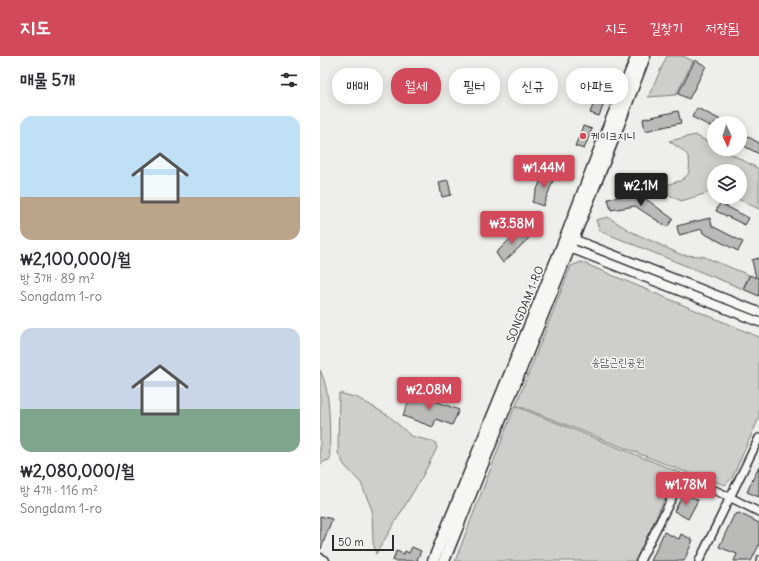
<!DOCTYPE html>
<html lang="ko">
<head>
<meta charset="utf-8">
<style>
	:root { --surface:#fff; --page:#f7f7f7; --text:#2b2b33; --muted:#7c7c81; --accent:#d1495b }
	body { margin:0; font-family:Delius,"Poor Story",sans-serif; background:var(--page); color:var(--text); height:100vh; display:flex; flex-direction:column; font-size:15px; white-space:nowrap }
	* { box-sizing:border-box; margin:0 }
	p { font-size:13px; color:var(--muted) }
	.icon { flex:none; width:22px; height:22px; fill:none; stroke:currentColor; stroke-width:2; stroke-linecap:round; stroke-linejoin:round }
	.map { position:relative; flex:1; overflow:hidden }
	.drawer { display:flex; flex-direction:column; background:var(--surface); width:320px }
	.drawer>* { flex:none }
	.hud { position:absolute; left:12px; top:12px; width:367px; height:36px; display:flex; gap:8px }
	.needle { width:26px; rotate:176deg }
	.tools { position:absolute; left:387px; top:60px; display:grid; gap:8px }
	.tools a { display:grid; place-items:center; width:40px; height:40px; border-radius:50%; background:var(--surface); box-shadow:0 2px 10px #0003; font-size:20px }
	.scale { position:absolute; left:12px; bottom:10px; width:62px; box-sizing:border-box; padding-left:4px; border:2px solid #2b2b2b; border-top:0; font-size:11px; line-height:14px; white-space:nowrap; color:#2b2b2b; -webkit-text-stroke:3px #f6f6f2; paint-order:stroke }
	.price { position:absolute; translate:-50% -34px; padding:0 9px; border-radius:4px; background:var(--accent); color:#fff; font-size:13px; line-height:26px; filter:drop-shadow(0 1px 2px #0008) }
	.price::after { content:''; position:absolute; left:50%; top:24px; width:12px; height:9px; margin-left:-6px; background:inherit; clip-path:polygon(0 0,100% 0,50% 100%) }
	.price.active { background:#222; color:#fff }
	ul { padding:0; list-style:none }
	li { display:grid; align-content:center; gap:8px; height:212px; padding:0 20px }
	li span { display:grid; place-items:center; height:124px; border-radius:12px; color:#555 }
	li>.icon { margin-inline-start:auto }
	span .icon { width:72px; height:72px; fill:#fffc; stroke-width:1 }
	li b { font-size:17px }
	h2 { display:flex; justify-content:space-between; align-items:center; height:48px; padding:0 20px; font-size:17px }
	.tag { padding:0 14px; border-radius:16px; background:var(--surface); box-shadow:0 2px 10px #0003; font-size:14px; line-height:36px }
	.tag.active { background:var(--accent); color:#fff }
	header { display:flex; align-items:center; gap:24px; box-sizing:border-box; height:56px; padding:0 20px; background:var(--accent); color:#fff }
	header strong { font-size:19px }
	nav { display:flex; gap:22px; margin-inline-start:auto; font-size:14px }
	main { display:flex; flex:1; min-height:0 }
	.map>svg:first-child { display:block }
	.green { fill:#cececa; stroke:#7c7c7a }
	.building { fill:#babab7; stroke:#2b2b2b }
	.lines { fill:none; stroke-linecap:round; stroke-linejoin:round }
	.service-casing { stroke:#2b2b2b; stroke-width:6 }
	.minor-casing { stroke:#2b2b2b; stroke-width:10 }
	.tertiary-casing { stroke:#2b2b2b; stroke-width:11 }
	.secondary-casing { stroke:#2b2b2b; stroke-width:13 }
	.service { stroke:#f6f6f2; stroke-width:3.5 }
	.minor { stroke:#f6f6f2; stroke-width:7 }
	.tertiary { stroke:#f6f6f2; stroke-width:8 }
	.secondary { stroke:#f6f6f2; stroke-width:10 }
	.poi-dot { fill:#d1495b; stroke:#f6f6f2; stroke-width:1.5 }
	.labels { text-anchor:middle; stroke-width:3; stroke-linejoin:round; paint-order:stroke }
	.poi-label { font-size:11px; fill:#2b2b2b; stroke:#f6f6f2; text-anchor:start }
	.street-label { font-size:11px; fill:#2b2b2b; stroke:#f6f6f2 }
	.park-label { font-size:11px; fill:#545453; stroke:#f6f6f2 }
</style>
</head>
<body>
<header>
<strong>지도</strong>
<nav><a>지도</a><a>길찾기</a><a>저장됨</a></nav>
</header>
<main>
<section class="drawer">
<h2>매물 5개<svg class="icon" aria-label="filters" viewBox="0 0 24 24"><path d="M4 7h16M4 17h16"/><circle cx="9" cy="7" r="2"/><circle cx="15" cy="17" r="2"/></svg></h2>
<ul>
<li><span style="background:linear-gradient(#bfe0f5 65%,#b9a48a 0)"><svg class="icon" aria-label="home" viewBox="0 0 24 24"><path d="M3 11l9-7 9 7M6 9v11h12V9"/></svg></span><div><b>₩2,100,000/월</b><p>방 3개 · 89 m²</p><p>Songdam 1-ro</p></div></li>
<li><span style="background:linear-gradient(#c9d6e8 65%,#7fa58c 0)"><svg class="icon" aria-label="home" viewBox="0 0 24 24"><path d="M3 11l9-7 9 7M6 9v11h12V9"/></svg></span><div><b>₩2,080,000/월</b><p>방 4개 · 116 m²</p><p>Songdam 1-ro</p></div></li>
</ul>
</section>
<div class="map">
<svg width="439" height="505" viewBox="0 0 439 505">
	<rect width="100%" height="100%" fill="#eeeeea"/>
	<filter id="ink" filterUnits="userSpaceOnUse"><feTurbulence type="fractalNoise" baseFrequency=".025" numOctaves="2"/><feDisplacementMap in="SourceGraphic" scale="8" xChannelSelector="R" yChannelSelector="G"/><feConvolveMatrix kernelMatrix="1 2 1 2 8 2 1 2 1" color-interpolation-filters="sRGB"/></filter>
	<g filter="url(#ink)">
		<path class="green" d="M347 0H363L373 5 356 39 328 41Z
			M375 79 394 89V93H402L439 113V153L414 141H420V115H394V135L361 145 343 136 349 128 360 125 368 119C373 98 365 96 349 85Z
			M288 161 310 175 362 199 382 200 429 219 423 233 280 175 276 164Z
			M261 206 439 281V362L412 422 405 429 363 415 196 349 251 210Z
			M0 314C12 337 9 378 10 404L5 405 0 409Z
			M19 337 38 342 69 360 91 380 115 386 117 392 102 421 56 498 53 486 52 454 41 427 25 410 18 397Z
			M195 350 361 417 354 422 316 505H135Z"/>
		<path class="building" d="M375 4 386 10 369 43 358 38Z
			M278 36 287 40 279 60 270 57Z
			M377 52 407 67H394V72L372 61Z
			M358 55 361 67 325 75 323 63Z
			M263 70 272 73 264 93 255 90Z
			M420 76 439 87V98L420 88Z
			M224 116 235 120 223 150 212 146Z
			M128 124 131 139 122 141 119 126Z
			M324 136 326 143 353 163 347 171 315 150 291 154 288 143Z
			M400 147 429 162 425 169 396 155Z
			M390 162 392 170 423 186 418 195 383 177 382 173 359 179 357 170Z
			M201 172 209 182 183 207 176 197Z
			M439 202V222H437L439 223V240L423 233 430 219 436 222 432 204Z
			M92 336 139 354 132 369 116 363 113 371 83 360Z
			M439 410V441L427 436Z
			M364 437 378 444 368 463 354 455Z
			M419 457 439 467V489L431 505H414L417 498 399 491 414 459Z
			M0 460 12 463 1 493H0Z
			M344 476 359 483 361 478 373 484 364 505H331Z
			M92 491 101 495 97 504 99 505H73L76 495 84 498 85 495 89 497Z"/>
		<g class="lines">
			<g class="service-casing">
				<path id="service" d="M438 505 439 502"/>
			</g>
			<g class="minor-casing">
				<path id="minor" d="M320 505 360 426C374 420 424 449 439 456
					M379 505 439 382"/>
			</g>
			<g class="tertiary-casing">
				<path id="tertiary" d="M248 181 439 256
					M244 191 250 192 439 266"/>
			</g>
			<g class="secondary-casing">
				<path id="secondary" d="M0 503 4 505
					M113 505 246 180 284 81 317 0
					M124 505 293 84 325 0"/>
			</g>
			<use href="#service" class="service"/>
			<use href="#minor" class="minor"/>
			<use href="#tertiary" class="tertiary"/>
			<use href="#secondary" class="secondary"/>
		</g>
	</g>
	<circle class="poi-dot" cx="263" cy="80" r="4"/>
	<g class="labels">
		<g class="poi-label">
			<text x="271" y="84">케이크지니</text>
		</g>
		<g class="street-label">
			<text transform="translate(205 248) rotate(-68)" y="4">SONGDAM 1-RO</text>
		</g>
		<g class="park-label">
			<text x="298" y="310">송담근린공원</text>
		</g>
	</g>
</svg>
<div class="tools">
<a><svg class="needle" viewBox="-14 -14 28 28"><path d="M0-13l5 13h-10z" fill="#e53935"/><path d="M0 13l5-13h-10z" fill="#7c7c81"/></svg></a>
<a><svg class="icon" aria-label="layers" viewBox="0 0 24 24"><path d="M12 4l9 5-9 5-9-5zM3 14l9 5 9-5"/></svg></a>
</div>
<div class="scale">50 m</div>
<b class="price" style="left:224px;top:133px">₩1.44M</b>
<b class="price active" style="left:321px;top:151px">₩2.1M</b>
<b class="price" style="left:192px;top:189px">₩3.58M</b>
<b class="price" style="left:109px;top:355px">₩2.08M</b>
<b class="price" style="left:366px;top:450px">₩1.78M</b>
<div class="hud">
<a class="tag">매매</a>
<a class="tag active">월세</a>
<a class="tag">필터</a>
<a class="tag">신규</a>
<a class="tag">아파트</a>
</div>
</div>
</main>
</body>
</html>
